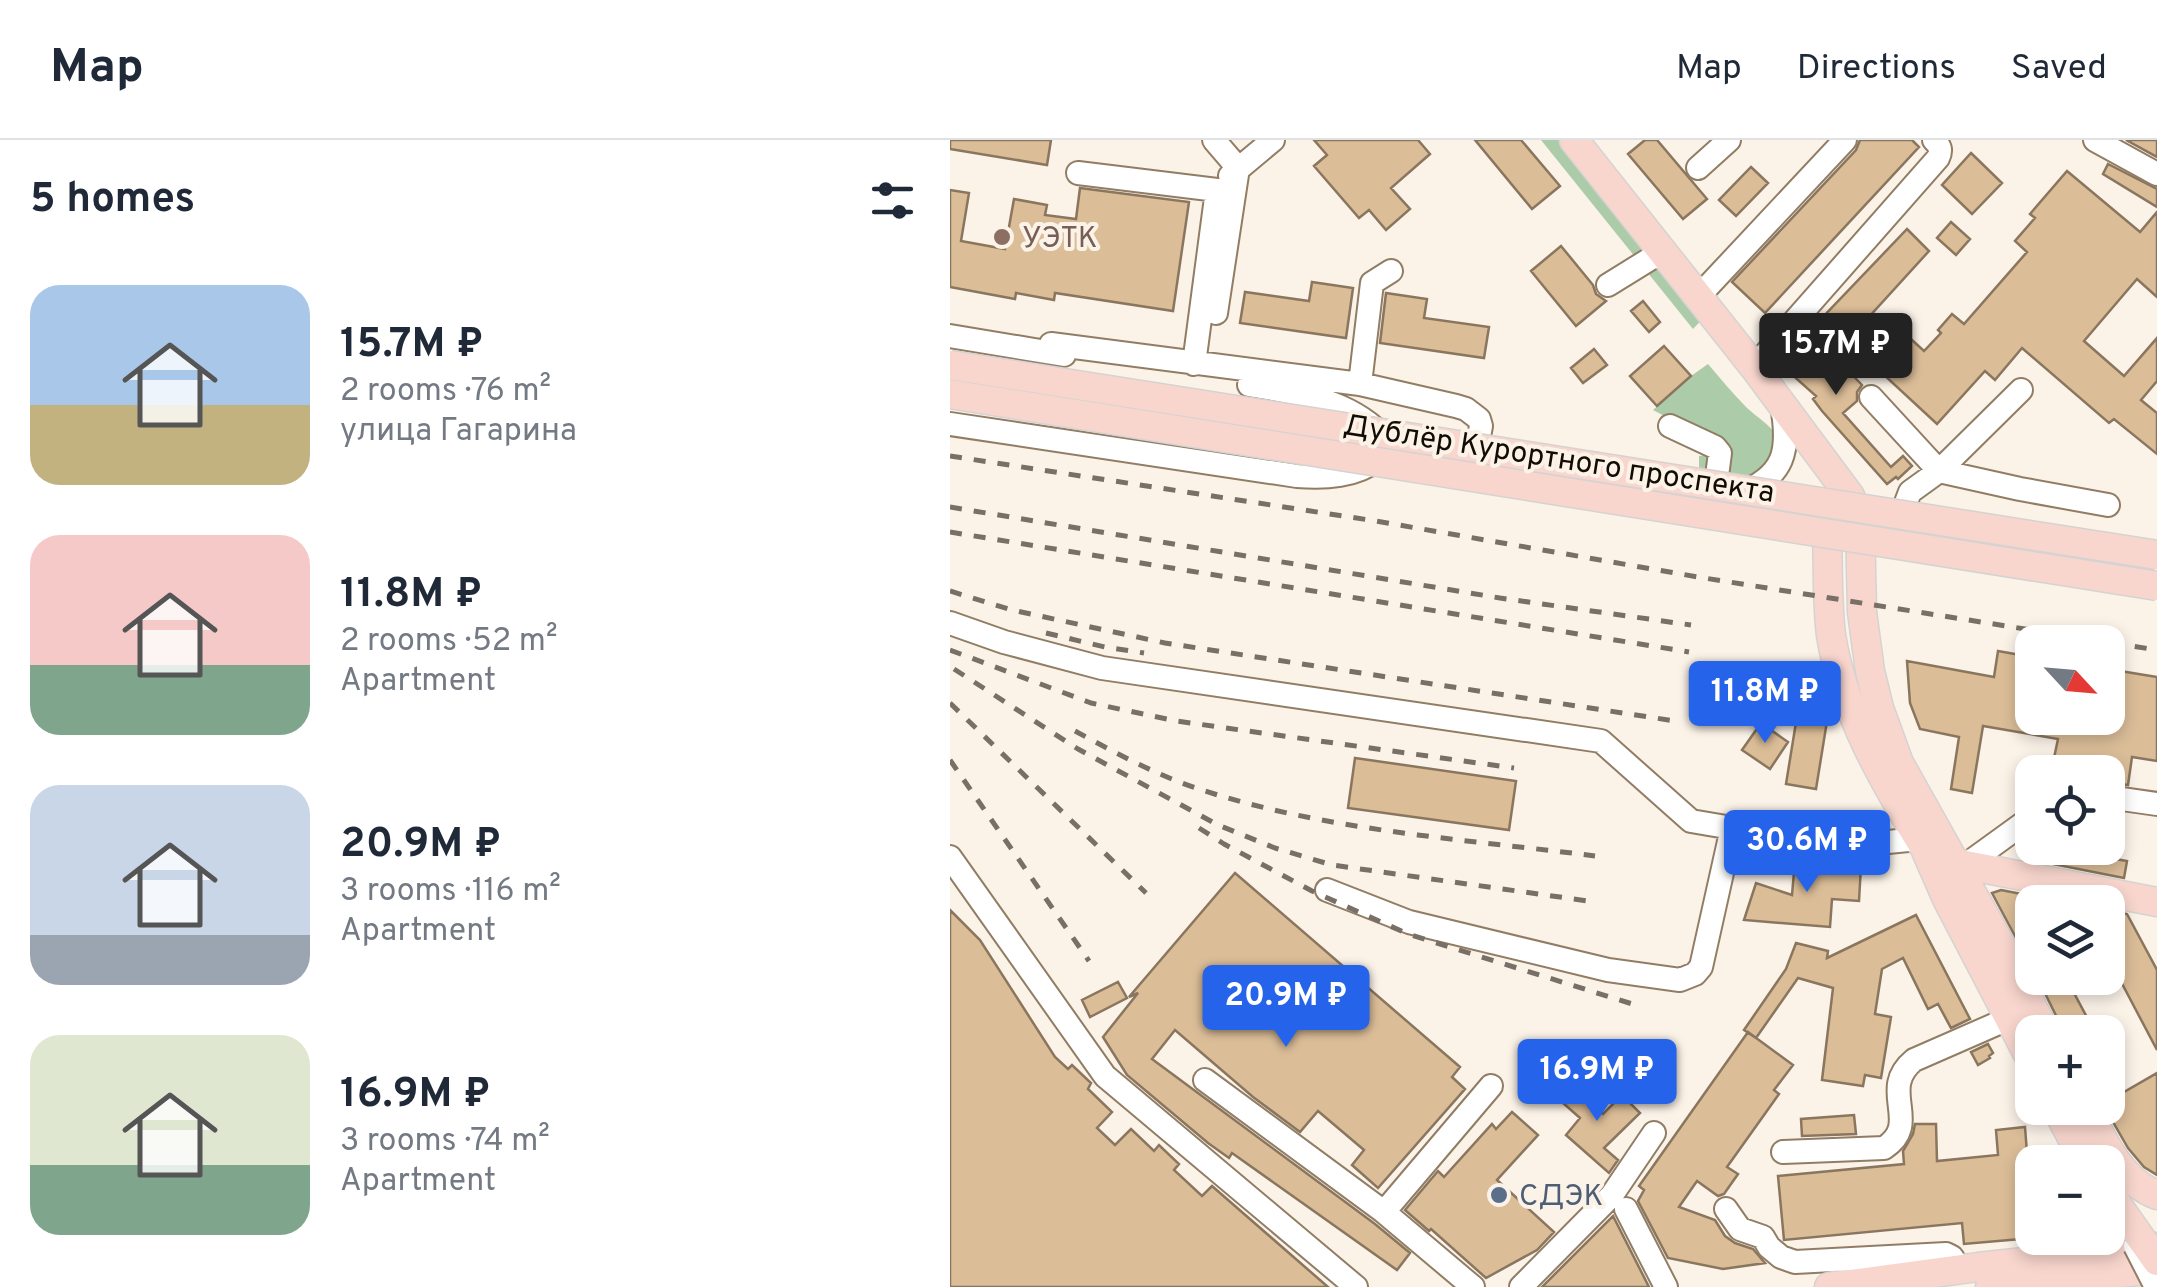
<!DOCTYPE html>
<html lang="en">
<head>
<meta charset="utf-8">
<style>
	:root { --surface:#fff; --page:#f2f2f3; --text:#1f2937; --muted:#747a83; --line:#e0e1e3; --accent:#2563eb }
	body { margin:0; font-family:Overpass,sans-serif; background:var(--page); color:var(--text); height:100vh; display:flex; flex-direction:column; font-size:38px; white-space:nowrap }
	* { box-sizing:border-box; margin:0 }
	p { font-size:32px; color:var(--muted) }
	.icon { flex:none; width:55px; height:55px; fill:none; stroke:currentColor; stroke-width:2; stroke-linecap:round; stroke-linejoin:round }
	.map { position:relative; flex:1; overflow:hidden }
	.drawer { display:flex; flex-direction:column; background:var(--surface); width:950px }
	.drawer>* { flex:none }
	.needle { width:65px; rotate:116deg }
	.buttons { position:absolute; left:1065px; top:485px; display:grid; gap:20px }
	.buttons a { display:grid; place-items:center; width:110px; height:110px; border-radius:20px; background:var(--surface); box-shadow:0 5px 15px #0003; font-size:50px }
	.price { position:absolute; translate:-50% -85px; padding:0 22px; border-radius:10px; background:var(--accent); color:#fff; font-size:32px; line-height:65px; filter:drop-shadow(0 2px 5px #0008) }
	.price::after { content:''; position:absolute; left:50%; top:60px; width:30px; height:22px; margin-left:-15px; background:inherit; clip-path:polygon(0 0,100% 0,50% 100%) }
	.price.selected { background:#222; color:#fff }
	ul { padding:0; list-style:none }
	li { display:flex; align-items:center; gap:30px; height:250px; padding:0 30px }
	li span { display:grid; place-items:center; flex:none; width:280px; height:200px; border-radius:30px; color:#555 }
	li>.icon { margin-inline-start:auto }
	span .icon { width:120px; height:120px; fill:#fffc; stroke-width:1 }
	li b { font-size:42px }
	h2 { display:flex; justify-content:space-between; align-items:center; height:120px; padding:0 30px; font-size:42px }
	header { display:flex; align-items:center; gap:60px; box-sizing:border-box; height:140px; padding:0 50px; background:var(--surface); border-bottom:2px solid var(--line) }
	header strong { font-size:48px }
	nav { display:flex; gap:55px; margin-inline-start:auto; font-size:35px }
	main { display:flex; flex:1; min-height:0 }
	.map>svg:first-child { display:block }
	.green { fill:#accba9 }
	.building { fill:#dbbd98; stroke:#8a765e; stroke-width:2.5 }
	.lines { fill:none; stroke-linecap:round; stroke-linejoin:round }
	.minor-casing { stroke:#917d64; stroke-width:26 }
	.major-casing { stroke:#d5d3d2; stroke-width:31 }
	.minor { stroke:#fff; stroke-width:22 }
	.major { stroke:#f8d6ce; stroke-width:28 }
	.rail { stroke:#787067; stroke-width:5; stroke-dasharray:12 12; stroke-linecap:butt }
	.minor-bridge-casing { stroke:#917d64; stroke-width:26; stroke-linecap:butt }
	.major-bridge-casing { stroke:#d5d3d2; stroke-width:31; stroke-linecap:butt }
	.minor-bridge { stroke:#fff; stroke-width:22 }
	.major-bridge { stroke:#f8d6ce; stroke-width:28 }
	.education-dot { fill:#8d6e63; stroke:#fbf2e8; stroke-width:4 }
	.service-dot { fill:#5c6f8a; stroke:#fbf2e8; stroke-width:4 }
	.labels { text-anchor:middle; stroke-width:8; stroke-linejoin:round; paint-order:stroke }
	.education-label { font-size:30px; fill:#785e54; stroke:#fbf2e8; text-anchor:start }
	.street-label { font-size:30px; fill:#130c04; stroke:#fbf2e8 }
	.service-label { font-size:30px; fill:#4e5e75; stroke:#fbf2e8; text-anchor:start }
</style>
</head>
<body>
<header>
<strong>Map</strong>
<nav><a>Map</a><a>Directions</a><a>Saved</a></nav>
</header>
<main>
<section class="drawer">
<h2>5 homes<svg class="icon" aria-label="filters" viewBox="0 0 24 24"><path d="M4 7h16M4 17h16"/><circle cx="9" cy="7" r="2"/><circle cx="15" cy="17" r="2"/></svg></h2>
<ul>
<li><span style="background:linear-gradient(#a9c7e8 60%,#c2b280 0)"><svg class="icon" aria-label="home" viewBox="0 0 24 24"><path d="M3 11l9-7 9 7M6 9v11h12V9"/></svg></span><div><b>15.7M ₽</b><p>2 rooms · 76 m²</p><p>улица Гагарина</p></div></li>
<li><span style="background:linear-gradient(#f6c9c9 65%,#7fa58c 0)"><svg class="icon" aria-label="home" viewBox="0 0 24 24"><path d="M3 11l9-7 9 7M6 9v11h12V9"/></svg></span><div><b>11.8M ₽</b><p>2 rooms · 52 m²</p><p>Apartment</p></div></li>
<li><span style="background:linear-gradient(#c9d6e8 75%,#9aa5b1 0)"><svg class="icon" aria-label="home" viewBox="0 0 24 24"><path d="M3 11l9-7 9 7M6 9v11h12V9"/></svg></span><div><b>20.9M ₽</b><p>3 rooms · 116 m²</p><p>Apartment</p></div></li>
<li><span style="background:linear-gradient(#dfe7d0 65%,#7fa58c 0)"><svg class="icon" aria-label="home" viewBox="0 0 24 24"><path d="M3 11l9-7 9 7M6 9v11h12V9"/></svg></span><div><b>16.9M ₽</b><p>3 rooms · 74 m²</p><p>Apartment</p></div></li>
</ul>
</section>
<div class="map">
<svg width="1207" height="1147" viewBox="0 0 1207 1147">
	<rect width="100%" height="100%" fill="#fbf2e8"/>
	<path class="green" d="M591 0H624L760 171 743 189Z
		M758 224C771 239 783 254 797 268 808 278 819 284 827 296 825 304 824 316 820 322 803 350 773 333 749 329V316L769 313 722 280 703 270 741 236Z"/>
	<path class="building" d="M0 0H101L97 25 0 9Z
		M364 0H468L480 14 441 48 460 69 436 90 419 70 409 78 364 26 377 15Z
		M525 0H571L610 46 582 69Z
		M695 0H707L757 59 733 79 678 14Z
		M910 0H962L969 7 815 173 782 142 906 10Z
		M1176 0H1207V17Z
		M1021 13 1052 43 1022 74 992 45Z
		M1158 24 1207 49V67L1153 34Z
		M801 27 818 43 786 76 769 60Z
		M1117 31 1190 92 1207 72V157L1187 139 1134 201 1174 236 1207 198V241L1191 260 1207 273V314L1164 279 1159 283 1072 208 1045 240 1035 231 987 284 920 222 950 189 974 211 991 193 988 190 1002 174 1014 184 1077 112 1065 101 1085 78 1080 74Z
		M130 48 239 62 223 171 105 153 104 160 66 153 65 159 0 147V50L19 53 11 101 55 109 64 59 97 65 95 75 126 79Z
		M1001 82 1020 99 1006 115 987 98Z
		M957 89 979 111 897 201 872 178Z
		M611 106 643 145 646 154 656 161 626 186 581 131Z
		M362 142 403 148 396 198 290 183 295 152 359 161Z
		M436 153 477 159 474 178 539 187 534 218 430 203Z
		M693 161 710 182 699 192 681 171Z
		M860 191 912 245 907 252V261L893 273 941 327 953 316 962 326 948 339 946 337 937 344 872 271 863 259 866 256 829 223 856 193 857 194Z
		M714 206 741 236 707 266 680 236Z
		M644 209 657 225 633 243 621 228Z
		M1048 511 1082 517V578H1158V529L1207 537V621L1182 617 1178 645 1158 642V632H1101L1108 599 1033 586 1022 653 1001 649 1009 597 970 589 960 563 957 521 1044 537Z
		M848 570 878 575 866 649 836 644Z
		M811 583 838 602 820 629 792 610Z
		M405 618 566 641 559 690 398 668Z
		M1096 708H1149L1148 716 1177 721 1174 738 1093 722Z
		M845 720 911 726 909 761 882 759 880 787 794 780 806 743 842 755Z
		M285 733 510 927 502 937 515 949 428 1048 402 1025 414 1010 368 971 350 992 303 957 225 890 202 919 425 1084 460 1113 447 1130 282 1013 279 1018 258 1003 177 935 153 897 188 853 179 857Z
		M1051 750 1082 756V828L1042 753Z
		M0 770 30 800 105 917 118 929 122 925 141 943 138 949 162 972 147 988 165 1005 181 989 204 1011 209 1005 229 1024 224 1030 252 1056 262 1046 378 1147H0Z
		M1158 770 1177 774 1207 830V910L1158 817Z
		M966 775 1020 879 1001 888 988 864 978 869 953 818 932 829 925 874 941 877 931 938 915 935 913 946 872 940 883 848 848 838 806 898 794 890 836 829 846 803 878 811 877 818Z
		M1100 838H1116L1140 883V888L1131 892H1114L1090 843Z
		M168 842 177 858 140 877 132 860Z
		M798 892 843 925 824 950 829 954 777 1027 788 1034 774 1054 768 1056 747 1041 729 1067 765 1080 775 1096 785 1103 803 1109 815 1123 773 1129 718 1118 688 1061 694 1050 689 1046Z
		M1038 904 1043 913 1039 916 1040 918 1028 925 1021 912Z
		M1207 933V1035L1194 1027 1178 1008 1155 968H1158V939L1167 956Z
		M618 942 653 974 672 955 690 973 654 1008 668 1020 659 1033 616 995 630 978 605 956Z
		M562 972 588 995 547 1040 604 1092 587 1110 536 1138 481 1089 479 1091 455 1070 488 1031 494 1037 542 984 546 989Z
		M904 975 906 994 852 996 851 979Z
		M965 984H986L987 1021 1048 1015 1046 990 1075 987 1078 1026 1082 1025V1098L1014 1104 1012 1083 834 1100 828 1036 954 1024 953 1011 963 994Z
		M663 1076 699 1147H592Z"/>
	<g class="lines">
		<g class="minor-casing">
			<path id="minor" d="M264 0 288 28 266 173
				M1145 0 1207 34
				M748 28 779 0
				M128 33 267 50 244 224
				M280 36 323 0
				M658 145 713 111
				M748 157 895 0
				M0 196 114 215
				M101 204 410 244 506 266 516 269 529 279 531 286 524 323
				M804 227 988 18C992 10 990 6 984 0
				M410 244 422 143 441 131
				M299 245C346 253 394 258 430 293
				M921 257 989 331 1070 349 1158 365
				M189 269 524 323 877 377
				M0 284 347 336C375 338 406 337 428 319
				M720 286 765 307 770 313 764 359
				M789 354C835 336 840 311 832 266
				M946 389 960 352 989 331 1071 250
				M0 483 54 502 152 528 651 601 741 681 782 688 938 702 968 699
				M1158 657 1207 664
				M0 717 155 936 406 1147
				M1022 727 1024 719 1082 677
				M377 750 459 782 658 830 730 840 745 834 751 827 782 688
				M255 940 434 1072 523 1147
				M833 1012 934 1008C973 983 927 950 964 920L1060 878
				M676 1069 716 1147
				M776 1069 790 1089 813 1097 819 1107 831 1117 845 1122 996 1114 1002 1117 1010 1130
				M434 1072 541 946
				M571 1147 662 1055 704 993"/>
		</g>
		<g class="major-casing">
			<path id="major" d="M624 0 804 227 900 356 910 383 912 472 920 531 929 568 949 623 1051 805 1095 892
				M876 371C879 413 876 454 881 495 893 572 934 642 974 707
				M893 380 1097 415
				M976 711 997 759 1082 922
				M1005 723 1207 762
				M1106 968 1135 1022
				M1136 968C1153 1000 1170 1041 1207 1055
				M1158 1045 1168 1066
				M879 1147 1028 1127 1207 1107
				M1040 1147 1207 1129"/>
		</g>
		<use href="#minor" class="minor"/>
		<use href="#major" class="major"/>
		<path class="rail" d="M0 316 426 381 748 437 1207 510
			M0 367 550 458 741 485
			M0 392 739 512
			M0 451 62 470 215 503 725 581
			M96 493 155 507 194 513
			M0 510 141 563 226 581 564 628
			M4 529 128 609 268 685 325 708 382 725 638 761
			M0 563 196 753
			M125 591C164 612 206 635 249 649 375 691 514 699 645 716
			M0 620 139 821
			M249 688 274 704 362 751 458 794 692 867"/>
		<g class="minor-bridge-casing">
			<path id="minor-bridge" d="M1185 1106 1206 1147"/>
		</g>
		<g class="major-bridge-casing">
			<path id="major-bridge" d="M0 225 1207 415
				M0 254 1207 446
				M1168 1066 1207 1121"/>
		</g>
		<use href="#minor-bridge" class="minor-bridge"/>
		<use href="#major-bridge" class="major-bridge"/>
	</g>
	<circle class="education-dot" cx="52" cy="97" r="10"/>
	<circle class="service-dot" cx="549" cy="1055" r="10"/>
	<g class="labels">
		<g class="education-label">
			<text x="72" y="107">УЭТК</text>
		</g>
		<g class="street-label">
			<text transform="translate(609 318) rotate(9)" y="10">Дублёр Курортного проспекта</text>
		</g>
		<g class="service-label">
			<text x="569" y="1065">СДЭК</text>
		</g>
	</g>
</svg>
<div class="buttons">
<a><svg class="needle" viewBox="-14 -14 28 28"><path d="M0-13l5 13h-10z" fill="#e53935"/><path d="M0 13l5-13h-10z" fill="#747a83"/></svg></a>
<a><svg class="icon" aria-label="locate" viewBox="0 0 24 24"><circle cx="12" cy="12" r="6"/><path d="M12 2v4M12 18v4M2 12h4M18 12h4"/></svg></a>
<a><svg class="icon" aria-label="layers" viewBox="0 0 24 24"><path d="M12 4l9 5-9 5-9-5zM3 14l9 5 9-5"/></svg></a>
<a>+</a>
<a>−</a>
</div>
<b class="price selected" style="left:886px;top:258px">15.7M ₽</b>
<b class="price" style="left:815px;top:606px">11.8M ₽</b>
<b class="price" style="left:857px;top:755px">30.6M ₽</b>
<b class="price" style="left:336px;top:910px">20.9M ₽</b>
<b class="price" style="left:647px;top:984px">16.9M ₽</b>
</div>
</main>
</body>
</html>
